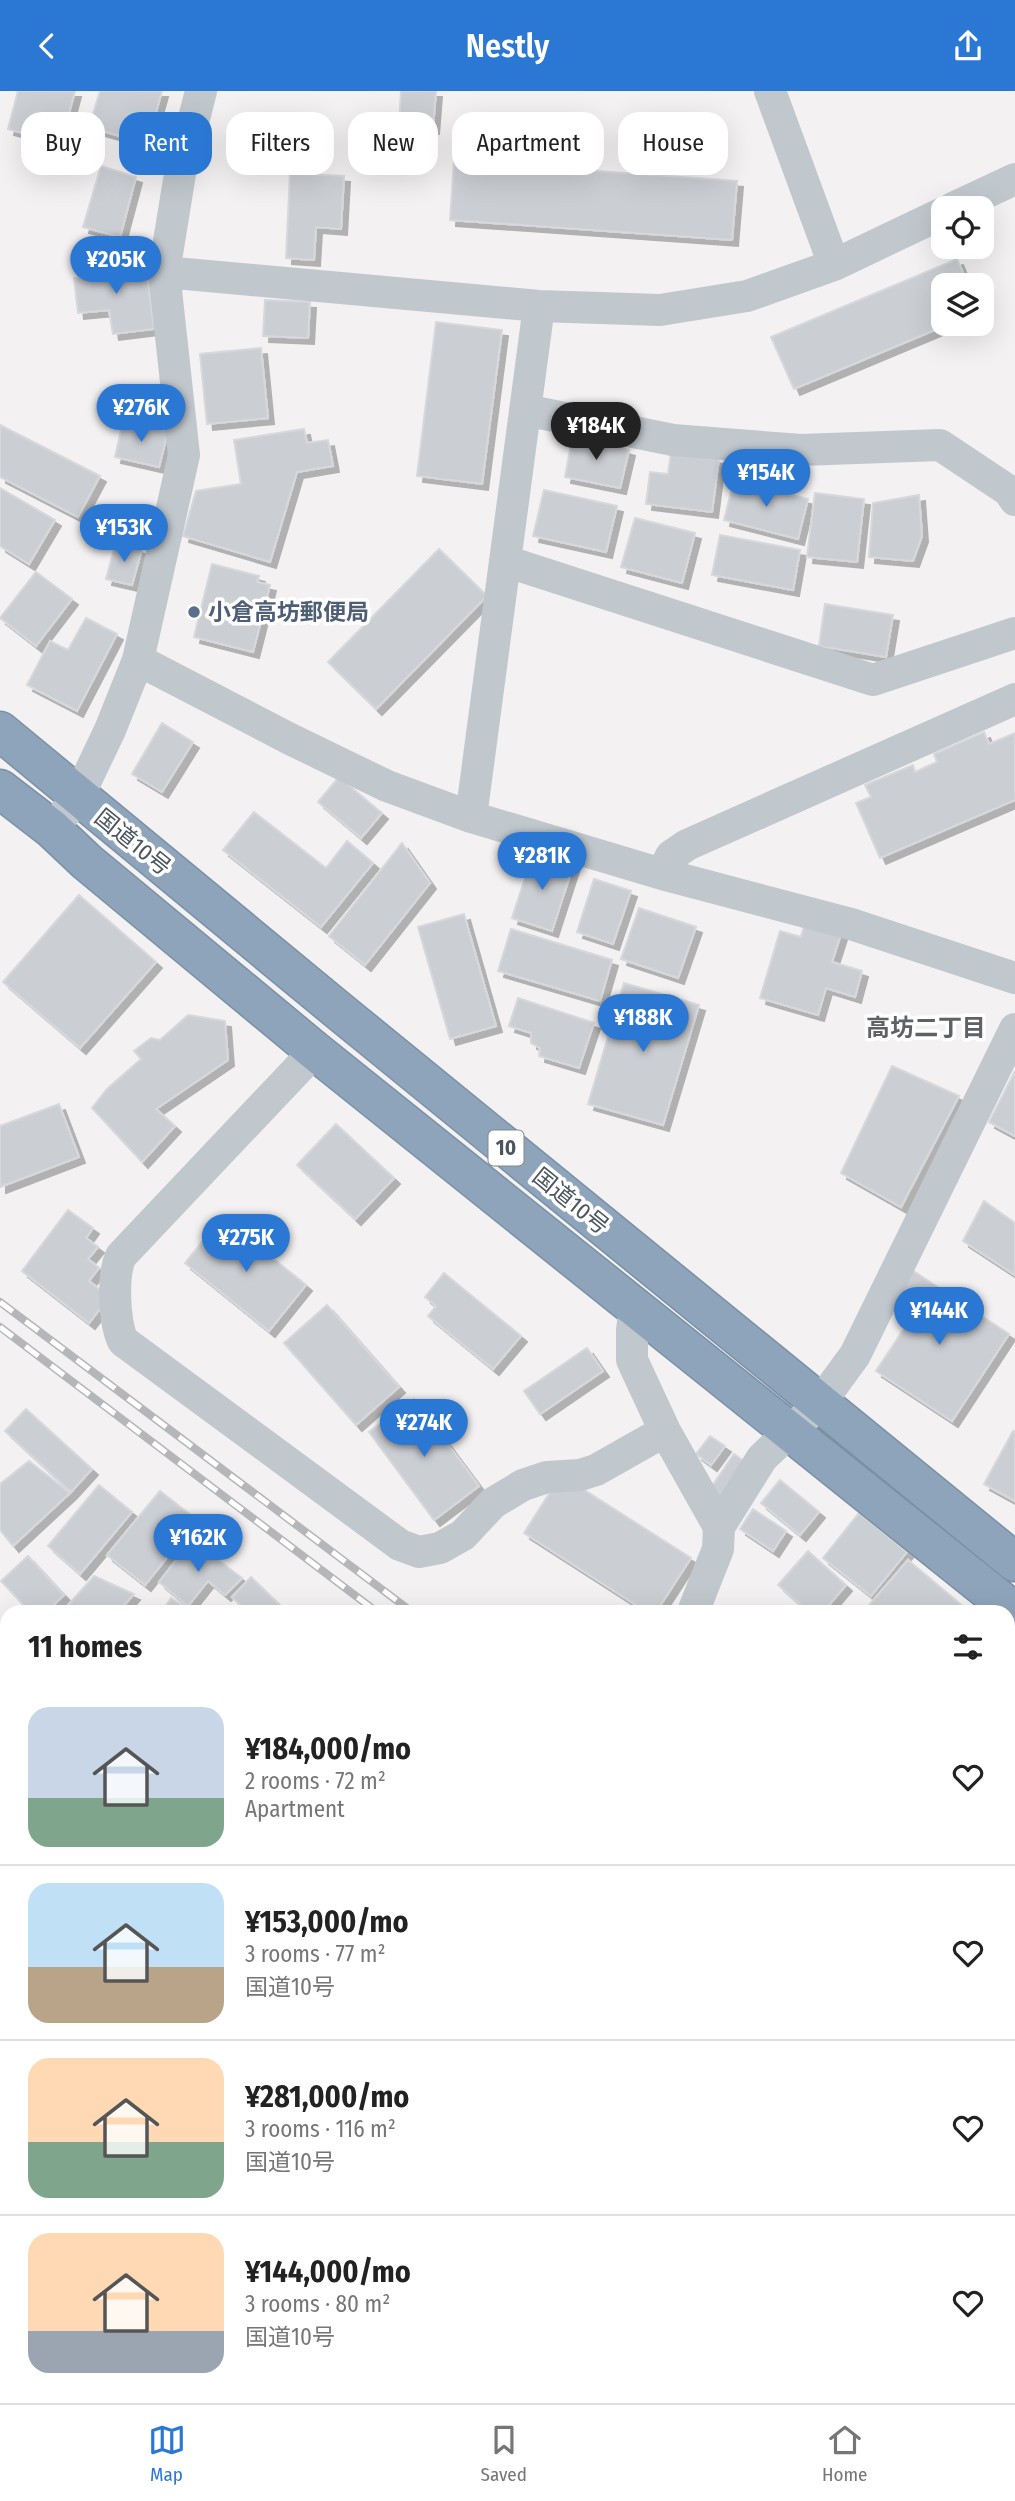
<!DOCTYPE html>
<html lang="en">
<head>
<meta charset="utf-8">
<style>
	:root { --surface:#fff; --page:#f2f2f2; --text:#222; --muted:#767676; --line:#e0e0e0; --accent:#2b78d4 }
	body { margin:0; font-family:"Fira Sans Condensed","Noto Sans JP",sans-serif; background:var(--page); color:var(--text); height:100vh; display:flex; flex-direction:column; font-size:26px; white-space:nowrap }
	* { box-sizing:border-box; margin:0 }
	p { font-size:23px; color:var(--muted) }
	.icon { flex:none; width:38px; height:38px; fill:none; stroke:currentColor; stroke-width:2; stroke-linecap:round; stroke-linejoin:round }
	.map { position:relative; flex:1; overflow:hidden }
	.drawer { position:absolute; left:0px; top:1514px; width:1015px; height:800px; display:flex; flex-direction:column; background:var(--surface); border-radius:21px 21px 0 0; box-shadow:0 7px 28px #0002 }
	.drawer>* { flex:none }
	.top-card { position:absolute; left:21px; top:21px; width:973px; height:63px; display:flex; gap:14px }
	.tools { position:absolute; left:931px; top:105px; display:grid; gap:14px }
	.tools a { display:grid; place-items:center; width:63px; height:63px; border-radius:14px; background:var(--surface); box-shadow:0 7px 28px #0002; font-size:35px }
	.price { position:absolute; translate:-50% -60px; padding:0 16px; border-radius:24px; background:var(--accent); color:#fff; font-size:23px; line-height:46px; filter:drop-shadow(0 2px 4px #0008) }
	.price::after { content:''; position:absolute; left:50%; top:42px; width:21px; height:16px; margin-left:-10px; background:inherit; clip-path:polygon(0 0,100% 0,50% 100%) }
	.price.selected { background:#222; color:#fff }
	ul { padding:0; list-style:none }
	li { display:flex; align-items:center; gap:21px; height:175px; padding:0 28px }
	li+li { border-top:2px solid var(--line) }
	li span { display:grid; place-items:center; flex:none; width:196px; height:140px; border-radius:21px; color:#555 }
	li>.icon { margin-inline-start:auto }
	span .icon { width:84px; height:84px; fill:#fffc; stroke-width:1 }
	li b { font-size:30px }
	h2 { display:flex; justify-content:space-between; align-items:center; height:84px; padding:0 28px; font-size:30px }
	.chip { padding:0 24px; border-radius:21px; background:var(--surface); box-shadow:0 7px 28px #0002; font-size:24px; line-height:63px }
	.chip.selected { background:var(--accent); color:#fff }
	header { display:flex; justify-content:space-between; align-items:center; height:91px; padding:0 28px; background:var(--accent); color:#fff; font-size:32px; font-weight:600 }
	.tab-bar { display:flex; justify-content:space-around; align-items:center; height:98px; border-top:2px solid var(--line); background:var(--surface); font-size:19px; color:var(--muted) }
	.tab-bar a { display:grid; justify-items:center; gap:4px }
	.tab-bar .selected { color:var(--accent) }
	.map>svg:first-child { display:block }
	.building { fill:#cbced3; stroke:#d6d8dc; stroke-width:2; filter:url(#shadow) }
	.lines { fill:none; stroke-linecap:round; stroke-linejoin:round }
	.highway-casing { stroke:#7990a6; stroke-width:41 }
	.street { stroke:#c0c8ce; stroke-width:32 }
	.highway { stroke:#8ea4bb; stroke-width:38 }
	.rail-casing { stroke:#b4b6ba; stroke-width:8 }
	.rail { stroke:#fff; stroke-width:5; stroke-dasharray:16; stroke-linecap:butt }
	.service-dot { fill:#5c6f8a; stroke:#fff; stroke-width:2.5 }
	.labels { text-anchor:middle; stroke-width:7; stroke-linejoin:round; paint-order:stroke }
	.shield { fill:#fff; stroke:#80888e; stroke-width:2 }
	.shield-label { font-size:21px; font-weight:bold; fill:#4a555d }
	.service-label { font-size:23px; font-weight:bold; fill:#4e5e75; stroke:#fff; text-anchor:start }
	.street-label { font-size:23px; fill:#4a555d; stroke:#fff }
	.neighbourhood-label { font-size:24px; font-weight:bold; fill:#5e6165; stroke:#fff }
</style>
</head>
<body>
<header><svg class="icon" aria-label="back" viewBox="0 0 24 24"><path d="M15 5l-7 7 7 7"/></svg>Nestly<svg class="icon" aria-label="share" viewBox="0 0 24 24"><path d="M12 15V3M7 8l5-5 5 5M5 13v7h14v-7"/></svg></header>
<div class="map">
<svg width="1015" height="2312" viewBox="0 0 1015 2312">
	<defs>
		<filter id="shadow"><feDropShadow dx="6" dy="6" stdDeviation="0" flood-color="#0004"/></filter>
	</defs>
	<rect width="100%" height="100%" fill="#f3f1f1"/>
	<path class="building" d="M18 0H75L61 52 8 38Z
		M100 0H162L147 53 89 36Z
		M401 0H436L433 37 399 35Z
		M454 70 737 90 732 149 450 129Z
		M101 75 136 86 120 146 83 136Z
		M290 82 344 85 341 138 316 136 314 169 286 167Z
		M111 166 113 180 146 176 154 238 113 243 109 219 78 222 74 187 90 186 88 169Z
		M957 168 968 194H943V233H949L794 298 771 246Z
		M265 209 310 211 308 247 263 245Z
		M436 231 502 239 482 393 417 385Z
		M261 257 268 327 207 333 200 263Z
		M123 330 168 340 159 376 115 366Z
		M0 334 100 385 78 426 0 386Z
		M304 338 307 352 328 349 333 375 297 381 270 471 183 445 196 400 241 393 234 349Z
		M573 342 629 359 620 397 565 386Z
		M671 361 719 367 712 421 646 413 650 381 668 383Z
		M734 389 808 408 798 448 724 429Z
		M0 397 55 429 29 473 0 455Z
		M544 399 617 415 606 461 533 445Z
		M815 402 864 408 857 471 807 466Z
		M919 404 922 445 913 470 869 466 873 412Z
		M635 427 695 442 682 492 621 476Z
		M720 444 800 459 793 499 712 484Z
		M116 451 142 458 132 494 106 488Z
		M439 458 487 505 376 618 328 571Z
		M212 473 259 485 257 491 270 494 253 561 194 546Z
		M36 481 72 508 36 555 0 527Z
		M825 513 893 524 886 566 819 555Z
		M86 527 117 543 77 620 27 594 50 550 68 559Z
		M162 632 193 651 162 701 132 683Z
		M984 641 989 653 1015 642V709L880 767 856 712 871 706 865 694 913 674 915 681 937 671 934 663Z
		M339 686 382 722 361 747 318 711Z
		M254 721 326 777 347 750 373 772 321 836 223 759Z
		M402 752 430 792 365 874 329 845Z
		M533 762 573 775 552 840 512 827Z
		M594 788 631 800 613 853 577 841Z
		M79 804 156 871 80 957 3 891Z
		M639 817 696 836 678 887 621 868Z
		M464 823 496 935 450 948 418 836Z
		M805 831 841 843 832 871 862 880 855 906 826 897 818 924 760 907 780 840 801 846Z
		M511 838 612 869 600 910 498 880Z
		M624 892 699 914 663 1034 588 1013Z
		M518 907 594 932 579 977 539 965 540 957 531 952V942L509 935Z
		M188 924 225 930 228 969 156 1018 175 1035 142 1071 92 1017 107 998 141 968 134 960 151 947 160 949Z
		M892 975 959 1005 901 1116 841 1082Z
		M1015 980V1045L989 1031Z
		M59 1013 79 1066 0 1096V1035Z
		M336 1033 394 1087 355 1128 297 1074Z
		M984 1110 1015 1132V1184L963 1150Z
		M68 1119 93 1137 86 1147 98 1156 88 1168 99 1177 89 1190 109 1206 89 1232 22 1180Z
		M222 1126 306 1194 269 1240 185 1172Z
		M912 1179 1009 1243 952 1330 876 1280 911 1227 889 1213Z
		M444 1182 521 1245 493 1278 428 1225 436 1215 425 1206Z
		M327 1214 399 1296 356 1334 284 1252Z
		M587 1257 603 1280 540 1323 524 1300Z
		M414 1308 479 1395 434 1429 369 1341Z
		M26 1318 92 1378 71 1401 5 1340Z
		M1013 1340 1015 1341V1410L984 1393Z
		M710 1345 725 1355 711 1374 696 1363Z
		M734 1363 754 1377 728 1415 708 1401Z
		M29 1370 70 1402 13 1455 0 1439V1393Z
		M561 1384 691 1467 656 1521H647L524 1442Z
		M780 1389 819 1421 800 1444 761 1412Z
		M99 1394 132 1421 80 1483 48 1455Z
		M160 1400 197 1429 145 1494 107 1464Z
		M753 1418 786 1440 773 1460 740 1438Z
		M859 1422 907 1461 871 1505 823 1467Z
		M192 1449 242 1487 225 1504 208 1490 188 1515 159 1491Z
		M808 1460 846 1494 823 1521H809L778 1494Z
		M28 1465 64 1504 46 1521H30L1 1490Z
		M908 1469 970 1521H863Z
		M94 1485 134 1503 118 1521H62Z
		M251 1486 287 1521H247L232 1506Z
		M171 1507 193 1521H162Z
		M1008 1574 1015 1580V1698L1008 1692Z
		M1008 1715 1015 1720V1739L1008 1749Z
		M0 1723 7 1725V1759L0 1780Z
		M1008 1773 1015 1777V1802L1008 1812Z
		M0 1809 7 1812V1858L0 1856Z
		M1015 1833V1885L1008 1881V1844Z
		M0 1892 7 1895V1943L3 1954 0 1953Z
		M0 1980 7 1982V2053L0 2051Z
		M0 2066 7 2068V2112L0 2110Z
		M1012 2091 1015 2093V2157L1008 2154V2098Z
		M0 2162 7 2165V2218L0 2215Z
		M1008 2174 1015 2178V2191L1008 2203Z
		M0 2223 7 2226V2260L0 2258Z
		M1011 2259 1015 2262V2312H973L977 2306H1008V2264Z
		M0 2277 7 2279V2306H18L17 2312H0Z
		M157 2306H196L211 2312H155Z
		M300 2306H361L359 2312H298Z
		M549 2306H640L638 2312H566Z
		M770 2306H842L840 2312H785Z
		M929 2306 945 2312H884L869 2307Z"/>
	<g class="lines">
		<g class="highway-casing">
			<path id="highway" d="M0 640 339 920 1015 1471
				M0 698 52 738 87 771 315 960 1015 1521"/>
		</g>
		<path class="street" d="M770 0 834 174
			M953 117 1015 88
			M164 181 539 215 660 219 747 205 834 174 943 122
			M525 319 673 349 801 359 940 354 1009 400 1015 409
			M505 470 873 589 1015 542
			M138 569 290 648 387 695 471 726 662 783 851 833 1015 887
			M471 726 539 215
			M52 738 78 706 110 639 138 569 184 364 164 181 180 83 201 0
			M662 783 671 765 687 754 1015 608
			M315 960 121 1165C112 1184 114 1231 123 1250L400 1454 419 1461 440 1457 463 1444 493 1412 523 1394 547 1386 580 1384 596 1379 665 1340
			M635 1216 632 1239V1269L665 1340 719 1436
			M693 1521 718 1458 719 1436 762 1367 820 1312 855 1264 1015 938
			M0 1715 7 1718
			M1008 2076 1015 2082
			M0 2147 7 2149
			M40 2312 42 2306
			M524 2312 526 2306"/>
		<use href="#highway" class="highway"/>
		<g class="rail-casing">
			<path id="rail" d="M0 1211 412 1521
				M0 1236 377 1521
				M0 1589 7 1604
				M1008 1969 1015 1974
				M1008 1998 1015 2003
				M243 2306 244 2312"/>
		</g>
		<use href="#rail" class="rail"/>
	</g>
	<circle class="service-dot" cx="194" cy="521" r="7"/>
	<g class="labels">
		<rect class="shield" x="488.5" y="1039.5" width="35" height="35" rx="5"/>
		<g class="shield-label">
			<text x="506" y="1064">10</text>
		</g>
		<g class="service-label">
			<text x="208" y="529">小倉高坊郵便局</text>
		</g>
		<g class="street-label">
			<text transform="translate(133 751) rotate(39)" y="8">国道10号</text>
			<text transform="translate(571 1110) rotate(39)" y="8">国道10号</text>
		</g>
		<g class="neighbourhood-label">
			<text x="926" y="945">高坊二丁目</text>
		</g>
	</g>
</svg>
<div class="tools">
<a><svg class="icon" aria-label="locate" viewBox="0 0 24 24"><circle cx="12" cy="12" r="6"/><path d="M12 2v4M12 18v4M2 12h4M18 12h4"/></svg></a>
<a><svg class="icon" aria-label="layers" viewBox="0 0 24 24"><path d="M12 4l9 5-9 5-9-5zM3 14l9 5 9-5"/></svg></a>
</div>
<b class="price" style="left:116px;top:205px">¥205K</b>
<b class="price" style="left:141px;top:353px">¥276K</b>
<b class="price selected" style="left:596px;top:371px">¥184K</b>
<b class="price" style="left:766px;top:418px">¥154K</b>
<b class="price" style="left:124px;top:473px">¥153K</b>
<b class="price" style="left:542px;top:801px">¥281K</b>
<b class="price" style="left:643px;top:963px">¥188K</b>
<b class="price" style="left:246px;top:1183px">¥275K</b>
<b class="price" style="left:939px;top:1256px">¥144K</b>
<b class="price" style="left:424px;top:1368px">¥274K</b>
<b class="price" style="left:198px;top:1483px">¥162K</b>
<div class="top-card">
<a class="chip">Buy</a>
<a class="chip selected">Rent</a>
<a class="chip">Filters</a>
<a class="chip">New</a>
<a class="chip">Apartment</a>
<a class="chip">House</a>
</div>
<section class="drawer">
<h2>11 homes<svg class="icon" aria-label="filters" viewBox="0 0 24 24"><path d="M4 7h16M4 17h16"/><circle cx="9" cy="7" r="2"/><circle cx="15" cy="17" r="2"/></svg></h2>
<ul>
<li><span style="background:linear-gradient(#c9d6e8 65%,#7fa58c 0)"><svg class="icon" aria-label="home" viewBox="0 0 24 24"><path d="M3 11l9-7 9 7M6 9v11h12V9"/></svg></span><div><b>¥184,000/mo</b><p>2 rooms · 72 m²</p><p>Apartment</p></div><svg class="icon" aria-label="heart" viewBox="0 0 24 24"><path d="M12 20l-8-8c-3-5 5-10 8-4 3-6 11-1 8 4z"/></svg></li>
<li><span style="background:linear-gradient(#bfe0f5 60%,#b9a48a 0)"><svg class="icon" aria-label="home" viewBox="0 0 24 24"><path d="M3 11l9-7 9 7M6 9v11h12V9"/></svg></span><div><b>¥153,000/mo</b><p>3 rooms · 77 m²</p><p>国道10号</p></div><svg class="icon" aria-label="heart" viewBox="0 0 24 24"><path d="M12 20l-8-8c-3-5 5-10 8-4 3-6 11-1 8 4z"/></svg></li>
<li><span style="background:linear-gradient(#ffd9b3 60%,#7fa58c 0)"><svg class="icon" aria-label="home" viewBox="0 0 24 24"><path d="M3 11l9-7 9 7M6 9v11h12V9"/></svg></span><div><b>¥281,000/mo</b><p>3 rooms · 116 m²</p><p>国道10号</p></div><svg class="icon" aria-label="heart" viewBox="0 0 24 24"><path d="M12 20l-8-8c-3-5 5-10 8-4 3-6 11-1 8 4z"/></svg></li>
<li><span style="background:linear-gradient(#ffd9b3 70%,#9aa5b1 0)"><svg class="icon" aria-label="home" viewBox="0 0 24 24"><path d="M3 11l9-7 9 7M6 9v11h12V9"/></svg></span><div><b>¥144,000/mo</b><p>3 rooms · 80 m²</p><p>国道10号</p></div><svg class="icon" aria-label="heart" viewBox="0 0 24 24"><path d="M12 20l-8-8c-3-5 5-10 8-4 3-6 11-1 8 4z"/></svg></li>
</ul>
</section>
</div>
<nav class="tab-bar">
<a class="selected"><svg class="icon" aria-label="map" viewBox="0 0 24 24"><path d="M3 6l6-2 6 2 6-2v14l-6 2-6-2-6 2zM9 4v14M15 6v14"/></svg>Map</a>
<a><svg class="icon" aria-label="saved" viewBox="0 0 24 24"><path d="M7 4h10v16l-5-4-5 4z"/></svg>Saved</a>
<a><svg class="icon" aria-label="home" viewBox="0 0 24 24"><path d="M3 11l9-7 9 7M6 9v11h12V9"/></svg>Home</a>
</nav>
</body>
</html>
